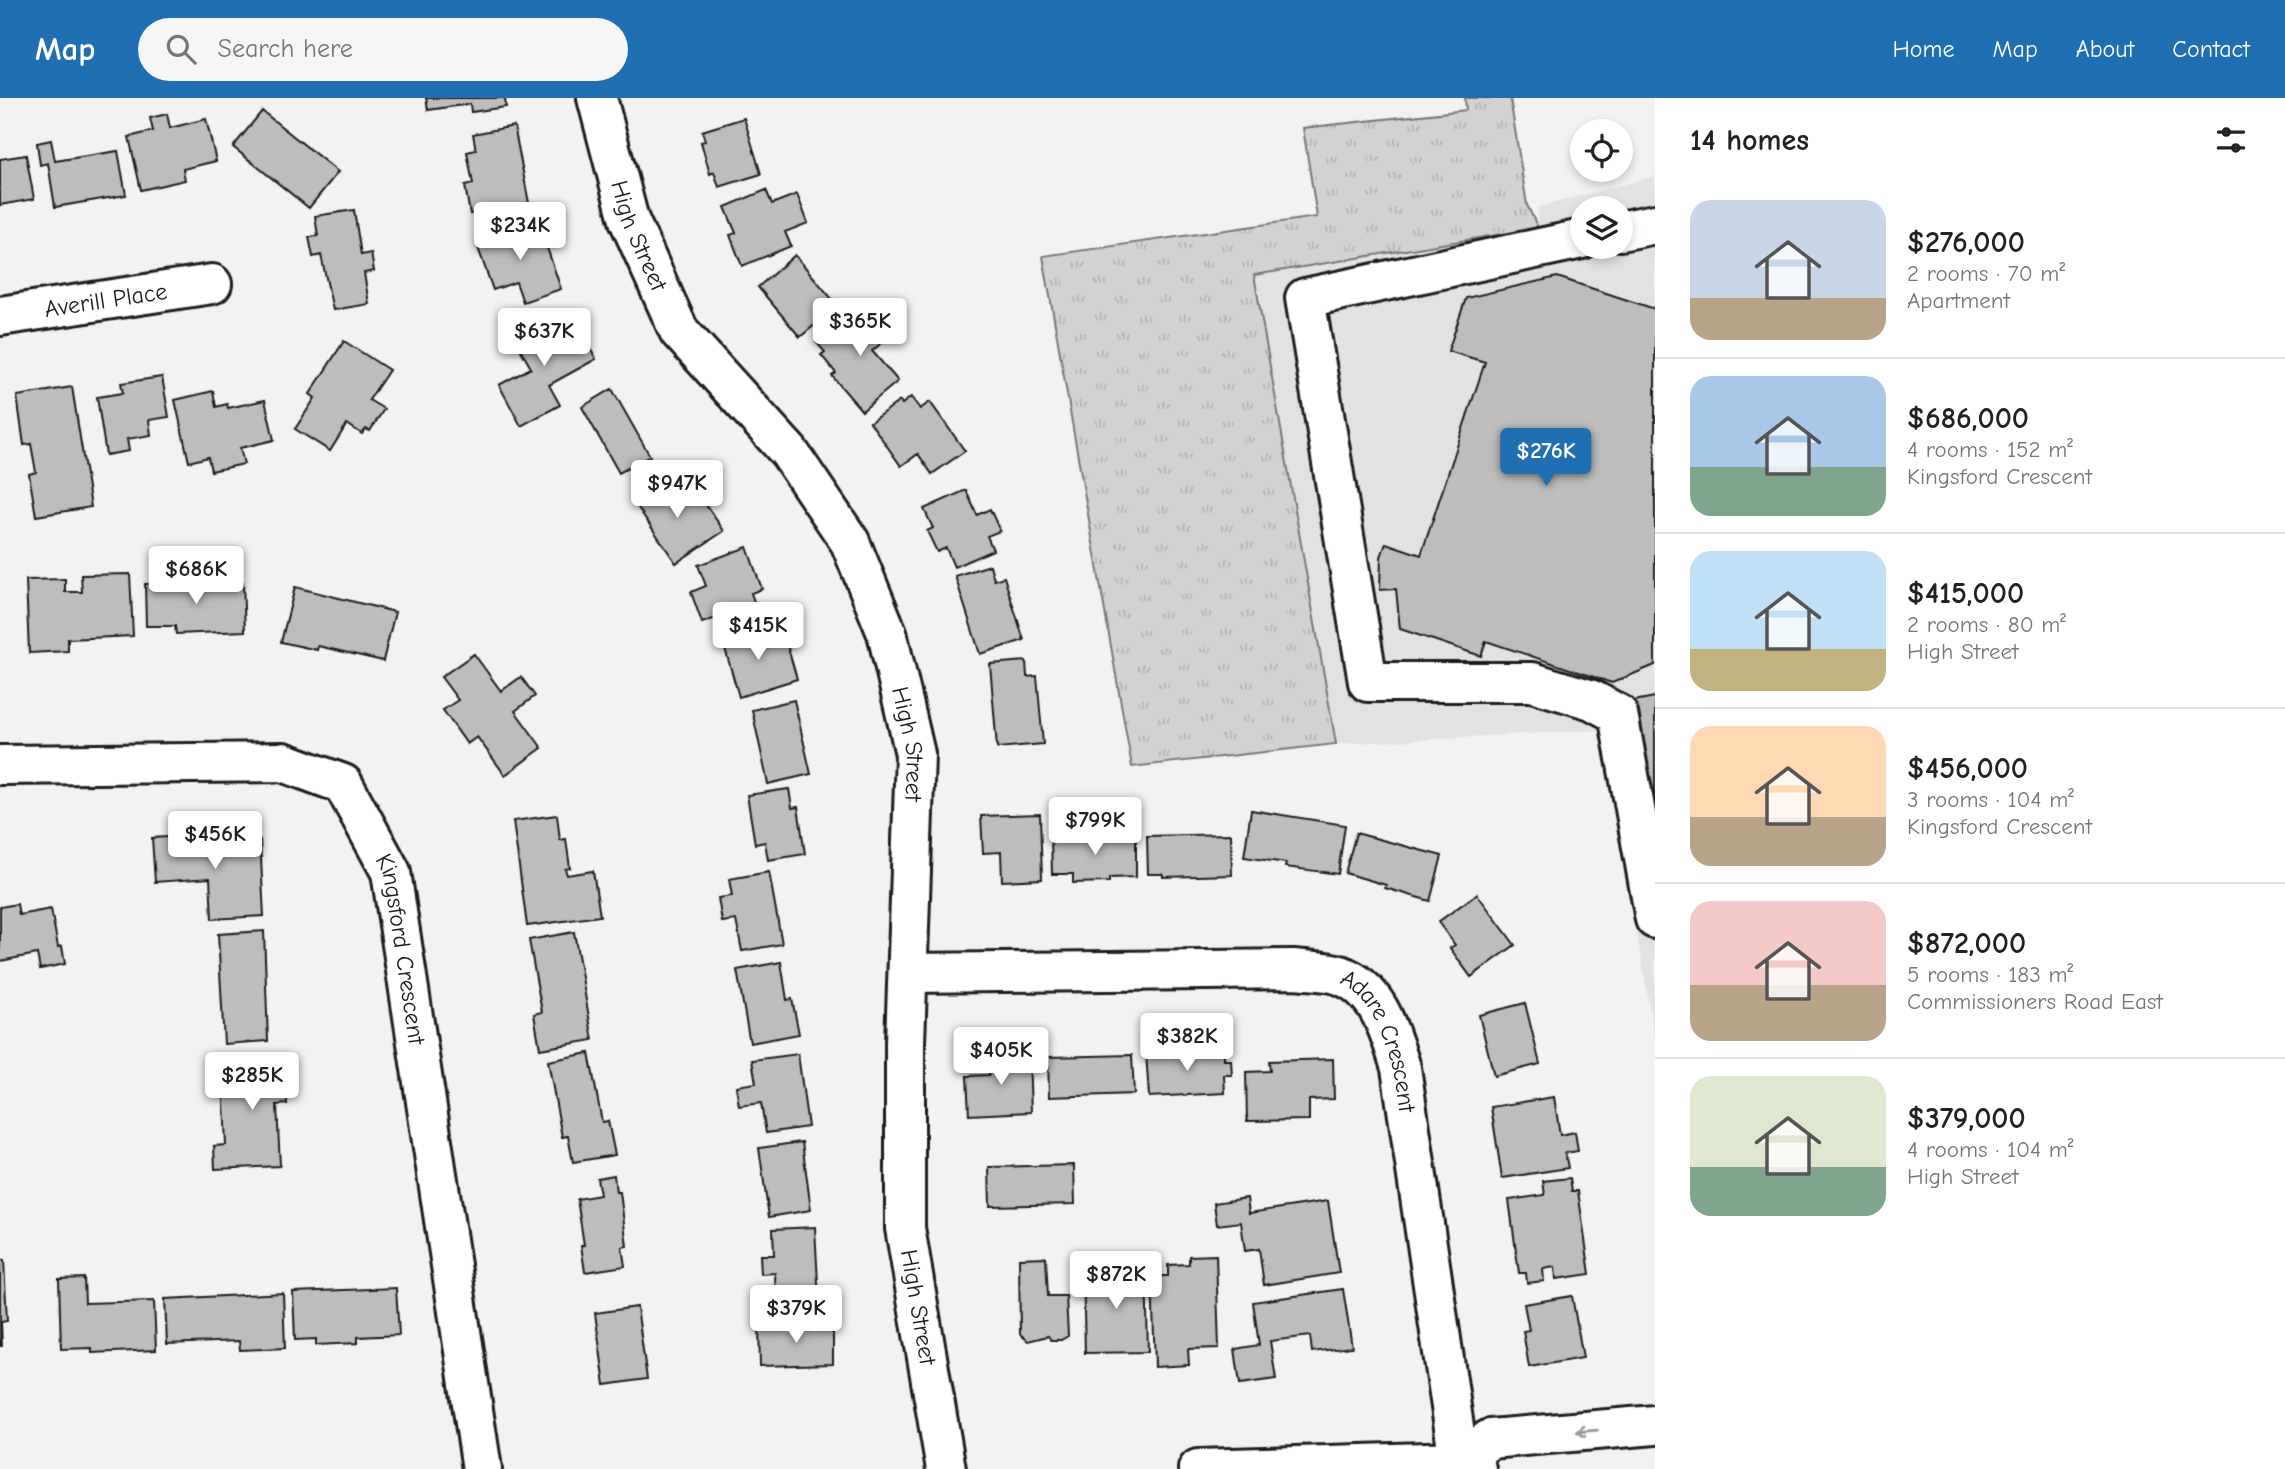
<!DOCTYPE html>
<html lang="en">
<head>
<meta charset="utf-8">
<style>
	:root { --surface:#fff; --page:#f6f6f6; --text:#222; --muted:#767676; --line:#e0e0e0; --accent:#1f6fb2 }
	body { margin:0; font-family:"Comic Neue",sans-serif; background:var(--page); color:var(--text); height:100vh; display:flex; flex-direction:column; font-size:26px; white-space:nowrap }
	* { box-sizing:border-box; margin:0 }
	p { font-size:23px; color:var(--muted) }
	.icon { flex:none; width:38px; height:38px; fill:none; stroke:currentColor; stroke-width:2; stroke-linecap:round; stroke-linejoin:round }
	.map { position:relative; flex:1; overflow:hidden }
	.sheet { display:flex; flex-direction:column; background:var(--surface); width:630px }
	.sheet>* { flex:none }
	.controls { position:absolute; left:1570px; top:21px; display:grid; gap:14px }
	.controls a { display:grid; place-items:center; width:63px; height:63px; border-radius:50%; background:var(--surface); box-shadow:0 4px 10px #0003; font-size:35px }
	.price { position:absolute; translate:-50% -60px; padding:0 16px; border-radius:7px; background:#fff; color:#222; font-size:23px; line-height:46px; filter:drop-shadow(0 2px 4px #0008) }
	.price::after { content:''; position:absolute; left:50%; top:42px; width:21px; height:16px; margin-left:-10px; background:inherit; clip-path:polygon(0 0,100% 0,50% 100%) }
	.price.on { background:var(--accent); color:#fff }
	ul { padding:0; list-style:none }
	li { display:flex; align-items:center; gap:21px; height:175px; padding:0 35px }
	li+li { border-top:2px solid var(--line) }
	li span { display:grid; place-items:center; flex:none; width:196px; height:140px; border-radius:21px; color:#555 }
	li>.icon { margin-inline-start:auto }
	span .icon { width:84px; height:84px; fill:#fffc; stroke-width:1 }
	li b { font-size:30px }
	h2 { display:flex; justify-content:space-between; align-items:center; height:84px; padding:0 35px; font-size:30px }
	header { display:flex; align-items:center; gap:42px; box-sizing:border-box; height:98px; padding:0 35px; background:var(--accent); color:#fff }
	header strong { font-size:33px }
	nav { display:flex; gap:38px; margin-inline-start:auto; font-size:24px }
	.search { width:490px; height:63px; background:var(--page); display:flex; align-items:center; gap:18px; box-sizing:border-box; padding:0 24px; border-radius:38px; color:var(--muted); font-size:26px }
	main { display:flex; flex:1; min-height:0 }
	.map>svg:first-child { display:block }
	.built { fill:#e2e2e2; fill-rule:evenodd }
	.grass { fill:url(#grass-tufts); stroke:#777; stroke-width:2 }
	.building { fill:#bdbdbd; stroke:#1c1c1c; stroke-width:2 }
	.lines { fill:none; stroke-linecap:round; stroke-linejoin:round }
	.minor-casing { stroke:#1c1c1c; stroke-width:44 }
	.major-casing { stroke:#1c1c1c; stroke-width:44 }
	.minor { stroke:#fff; stroke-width:38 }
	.major { stroke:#fff; stroke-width:38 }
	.oneway { stroke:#999 }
	.labels { text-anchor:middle; stroke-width:5; stroke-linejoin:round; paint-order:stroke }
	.street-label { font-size:24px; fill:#1c1c1c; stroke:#fff }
</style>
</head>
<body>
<header>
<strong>Map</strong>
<div class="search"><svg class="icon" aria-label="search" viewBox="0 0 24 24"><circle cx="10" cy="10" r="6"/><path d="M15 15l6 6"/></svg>Search here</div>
<nav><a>Home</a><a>Map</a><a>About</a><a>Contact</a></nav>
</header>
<main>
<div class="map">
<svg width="1655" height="1371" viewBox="0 0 1655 1371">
	<defs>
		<pattern id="grass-tufts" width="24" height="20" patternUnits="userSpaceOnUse" patternTransform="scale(1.75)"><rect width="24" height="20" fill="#d2d2d2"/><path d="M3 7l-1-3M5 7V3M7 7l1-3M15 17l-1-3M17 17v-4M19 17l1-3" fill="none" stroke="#b4b4b4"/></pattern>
	</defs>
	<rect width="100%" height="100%" fill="#f2f2f2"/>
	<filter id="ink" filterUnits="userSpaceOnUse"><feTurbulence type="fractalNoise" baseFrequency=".0143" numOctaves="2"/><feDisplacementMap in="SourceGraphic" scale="14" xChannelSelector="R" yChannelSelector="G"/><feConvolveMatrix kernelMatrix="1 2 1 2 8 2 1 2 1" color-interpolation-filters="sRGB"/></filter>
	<g filter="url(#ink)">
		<path class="built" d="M1655 78V941L1602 632 1336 646 1254 177 1537 130 1538 109ZM1582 110H1620V149H1582Z"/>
		<path class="grass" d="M1465 0H1510L1527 107 1538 130 1254 177 1336 646 1132 669 1043 158 1317 119 1303 30 1466 12Z"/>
		<path class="building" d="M426 0H505L506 9 471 14 470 6 428 12Z
			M262 13 338 74 309 110 233 49Z
			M167 16 170 30 206 21 216 63 183 71 185 82 141 92 129 39 153 33 150 20Z
			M744 20 761 76 719 89 714 74 710 76 701 44 705 43 702 33Z
			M514 28 529 105 470 116 465 88 473 86 467 54 476 52 473 36Z
			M51 42 55 63 118 53 126 97 55 109 48 65 40 67 37 45Z
			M26 57 34 101 0 107V61Z
			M766 92 772 106 797 96 808 125 785 134 791 148 742 168 730 137 736 135 725 109Z
			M354 112 361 157 371 155 374 173 364 175 369 206 333 212 321 157 313 159 309 139 318 138 315 118Z
			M538 123 561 191 523 204 516 184 493 192 476 144Z
			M795 157 838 208 800 239 758 189Z
			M1557 179 1655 211V567L1612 585 1486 543 1481 558 1400 531 1396 491 1380 492 1381 459 1386 445 1421 457 1485 264 1448 253 1466 200Z
			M877 210 896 233 872 253 898 283 862 313 832 278 836 275 821 257 825 254 816 244 840 224 848 233Z
			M548 219 559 240 578 229 596 261 549 287 560 307 521 328 499 287 531 270 513 238Z
			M344 243 389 272 369 302 384 311 370 333 366 331 362 336 347 326 330 353 295 331 315 300 310 296Z
			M162 279 169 319 149 322 151 337 127 341 129 353 106 357 97 299 123 295 121 285Z
			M72 289 91 409 36 418 29 376 36 374 31 346 24 347 17 298Z
			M612 291 650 358 619 375 582 309Z
			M213 293 216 309 227 306 228 310 265 302 274 342 240 350 244 366 211 373 208 359 189 364 175 302Z
			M911 299 920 311 930 304 965 353 932 376 918 356 901 368 870 324 900 303 902 306Z
			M664 380 683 407 699 397 724 433 676 465 632 401Z
			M966 392 977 417 990 411 1000 433 987 438 993 452 954 469 946 450 937 454 927 433 933 430 924 411Z
			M747 449 762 491 751 495 761 524 728 535 723 521 717 524 716 520 702 525 691 494 706 488 698 467Z
			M990 467 994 482 1004 479 1024 542 980 556 955 478Z
			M130 476 133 538 68 541V553L29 555 26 482 65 481V494H82L81 477Z
			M205 476H217V485H243L245 533 176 536 175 528H146L145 486 205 484Z
			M295 489 395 514 383 563 318 548 317 552 281 544Z
			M761 529 766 549 786 543 797 581 739 599 722 540Z
			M474 556 501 593 521 579 535 598 515 613 542 650 505 677 477 639 467 646 443 612 458 602 441 579Z
			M1026 563 1027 579 1037 578 1043 646 997 650 990 566Z
			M1655 599V781L1623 605Z
			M794 602 811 676 768 686 752 612Z
			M789 691 792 710 798 709 805 756 768 762 765 744 755 746 747 697Z
			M1251 712 1345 727 1338 776 1285 769 1286 765 1244 759Z
			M1040 716 1042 781 1002 783 1001 754 983 755 981 718Z
			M557 717 560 742 566 741 570 770 565 771 567 777 593 773 600 818 527 828 513 723Z
			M1136 735V779L1109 780V784L1073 785V776H1052L1051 740H1072V736Z
			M1356 735 1442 758 1430 803 1385 790 1386 787 1345 775Z
			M217 736V744L260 742 264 818 212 821 210 780 155 784 152 740Z
			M1231 736 1232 777 1163 779V776H1148L1147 738Z
			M769 774 782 846 742 853 736 822 722 824 718 800 732 798 729 781Z
			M1477 796 1515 847 1471 879 1450 850 1455 847 1438 824Z
			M17 806 19 817 51 811 58 849 62 848 65 866 40 871 37 856 0 863V809Z
			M264 833 268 943 224 946 218 836Z
			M574 834 593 942 540 951 534 916 542 914 529 842Z
			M781 864 787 902 792 901 799 936 750 945 737 872Z
			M1525 905 1540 966 1494 978 1479 917Z
			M1224 951V962H1231L1232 977H1224L1225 995 1149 999 1146 954Z
			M589 955 602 1024 608 1023 615 1057 573 1064 568 1038 562 1039 548 963Z
			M798 956 808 1029 766 1035 761 1005 739 1008 736 988 756 985 752 962Z
			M1132 957 1134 996 1049 999 1048 959Z
			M285 958 287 1006 277 1007 280 1068 215 1071 214 1048 226 1047 222 961Z
			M1029 958 1031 1014 969 1017 967 978 989 977 988 959Z
			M1333 961 1334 1001 1309 1002V1022L1247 1023 1246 974 1270 973 1269 963Z
			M1554 999 1560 1037 1575 1034 1578 1053 1565 1055 1568 1070 1502 1080 1491 1009Z
			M802 1044 811 1112 769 1119 759 1050Z
			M1074 1067 1075 1106 990 1108 989 1069Z
			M614 1077 616 1094H620L627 1148 622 1149 625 1168 585 1174 581 1147H584L577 1101 600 1097 597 1080Z
			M1570 1080 1572 1093H1578L1590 1176 1556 1181 1555 1169 1543 1171 1544 1183 1527 1185 1526 1175H1519L1509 1102 1545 1097 1543 1083Z
			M1247 1100 1249 1115 1328 1103 1339 1175 1264 1187 1259 1151 1245 1153 1241 1124 1217 1127 1214 1105Z
			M815 1129 819 1204 776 1206 775 1175 761 1176 760 1157H774L773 1131Z
			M1216 1157 1219 1250 1188 1251 1189 1267 1155 1269 1152 1178H1168V1167L1189 1166V1158Z
			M1046 1159 1048 1198H1066L1068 1238 1061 1242H1051L1048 1238 1028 1243 1020 1236 1019 1160Z
			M0 1162H4L7 1223 1 1224 2 1248H0Z
			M1146 1170 1148 1254 1085 1255 1083 1172Z
			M84 1180 85 1205 154 1203 156 1252 92 1255V1250L61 1251 59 1181Z
			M396 1190 399 1237 358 1239V1245L316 1247V1241L295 1242 293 1194Z
			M1343 1191 1352 1249 1312 1254 1310 1238 1270 1243 1276 1281 1240 1286 1235 1251 1259 1247 1253 1204Z
			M283 1195 285 1250 240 1252 239 1243 167 1246 165 1201Z
			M1572 1198 1583 1260 1529 1269 1523 1233 1529 1232 1524 1206Z
			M637 1209 647 1281 605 1287 595 1215Z
			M833 1226V1266L760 1268 759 1227Z"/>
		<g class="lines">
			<g class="minor-casing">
				<g id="minor">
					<path id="s1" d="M597 0 629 122 679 233 789 354 850 444 887 535 915 656 905 945V1130L946 1371"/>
					<path d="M1620 133 1655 126"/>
					<path d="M1582 141 1305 200 1368 584H1532L1592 602 1618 616 1655 821"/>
					<path id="s2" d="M0 218 212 186"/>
					<path id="s3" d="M0 667 283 664 343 686 391 774 482 1371"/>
					<path id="s4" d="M908 875 1295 871C1309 873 1326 872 1340 877 1379 891 1390 935 1401 970L1459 1363"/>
				</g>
			</g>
			<g class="major-casing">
				<path id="major" d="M1459 1363 1490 1341 1655 1327
					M1198 1371 1459 1363 1476 1371"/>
			</g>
			<use href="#minor" class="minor"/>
			<use href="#major" class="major"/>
		</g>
		<defs><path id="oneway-shaft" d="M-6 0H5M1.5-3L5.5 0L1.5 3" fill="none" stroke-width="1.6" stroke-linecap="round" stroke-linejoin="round" transform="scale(1.75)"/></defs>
		<use class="oneway" href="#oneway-shaft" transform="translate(1587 1333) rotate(175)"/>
	</g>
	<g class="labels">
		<g class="street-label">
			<text dy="8" stroke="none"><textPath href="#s1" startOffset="144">High Street</textPath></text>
			<text dy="8" stroke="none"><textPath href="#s2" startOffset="107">Averill Place</textPath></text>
			<text dy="8" stroke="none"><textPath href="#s1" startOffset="732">High Street</textPath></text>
			<text dy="8" stroke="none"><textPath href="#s3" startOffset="525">Kingsford Crescent</textPath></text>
			<text dy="8" stroke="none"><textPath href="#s4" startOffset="514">Adare Crescent</textPath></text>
			<text dy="8" stroke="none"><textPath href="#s1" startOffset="1297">High Street</textPath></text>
		</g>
	</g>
</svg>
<div class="controls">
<a><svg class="icon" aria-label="locate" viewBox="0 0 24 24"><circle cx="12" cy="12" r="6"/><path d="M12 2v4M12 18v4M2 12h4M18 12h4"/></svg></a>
<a><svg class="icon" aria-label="layers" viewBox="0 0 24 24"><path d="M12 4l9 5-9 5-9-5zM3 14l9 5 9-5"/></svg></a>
</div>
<b class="price" style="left:520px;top:164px">$234K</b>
<b class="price" style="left:860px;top:260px">$365K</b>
<b class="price" style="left:544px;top:270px">$637K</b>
<b class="price on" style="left:1546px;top:390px">$276K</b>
<b class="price" style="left:677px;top:422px">$947K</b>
<b class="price" style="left:196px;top:508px">$686K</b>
<b class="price" style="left:758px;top:564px">$415K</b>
<b class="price" style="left:1095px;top:759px">$799K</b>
<b class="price" style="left:215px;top:773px">$456K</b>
<b class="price" style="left:1187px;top:975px">$382K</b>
<b class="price" style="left:1001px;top:989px">$405K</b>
<b class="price" style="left:252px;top:1014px">$285K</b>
<b class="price" style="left:1116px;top:1213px">$872K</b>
<b class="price" style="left:796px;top:1247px">$379K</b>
</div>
<section class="sheet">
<h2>14 homes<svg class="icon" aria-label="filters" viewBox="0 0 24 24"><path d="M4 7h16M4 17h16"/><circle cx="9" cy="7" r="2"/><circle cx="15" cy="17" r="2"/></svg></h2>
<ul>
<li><span style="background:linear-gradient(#c9d6e8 70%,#b9a48a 0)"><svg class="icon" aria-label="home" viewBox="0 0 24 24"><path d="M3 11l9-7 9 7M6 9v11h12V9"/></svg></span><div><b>$276,000</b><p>2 rooms · 70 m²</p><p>Apartment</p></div></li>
<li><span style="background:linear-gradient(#a9c7e8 65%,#7fa58c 0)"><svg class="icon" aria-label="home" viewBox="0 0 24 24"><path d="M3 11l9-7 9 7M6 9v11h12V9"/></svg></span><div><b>$686,000</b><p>4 rooms · 152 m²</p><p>Kingsford Crescent</p></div></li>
<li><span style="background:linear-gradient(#bfe0f5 70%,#c2b280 0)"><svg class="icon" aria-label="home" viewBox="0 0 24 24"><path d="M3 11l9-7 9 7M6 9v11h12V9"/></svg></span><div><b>$415,000</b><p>2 rooms · 80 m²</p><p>High Street</p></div></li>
<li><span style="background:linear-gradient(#ffd9b3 65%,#b9a48a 0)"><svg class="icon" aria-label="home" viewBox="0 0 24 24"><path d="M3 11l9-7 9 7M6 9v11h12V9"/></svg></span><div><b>$456,000</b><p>3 rooms · 104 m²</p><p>Kingsford Crescent</p></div></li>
<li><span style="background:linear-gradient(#f6c9c9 60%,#b9a48a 0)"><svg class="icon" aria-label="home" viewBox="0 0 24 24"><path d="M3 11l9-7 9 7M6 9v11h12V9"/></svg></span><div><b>$872,000</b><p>5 rooms · 183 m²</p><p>Commissioners Road East</p></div></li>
<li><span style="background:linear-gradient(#dfe7d0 65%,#7fa58c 0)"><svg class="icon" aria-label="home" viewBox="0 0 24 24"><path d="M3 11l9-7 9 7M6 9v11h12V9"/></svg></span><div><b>$379,000</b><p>4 rooms · 104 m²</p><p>High Street</p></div></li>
</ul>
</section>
</main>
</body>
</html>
